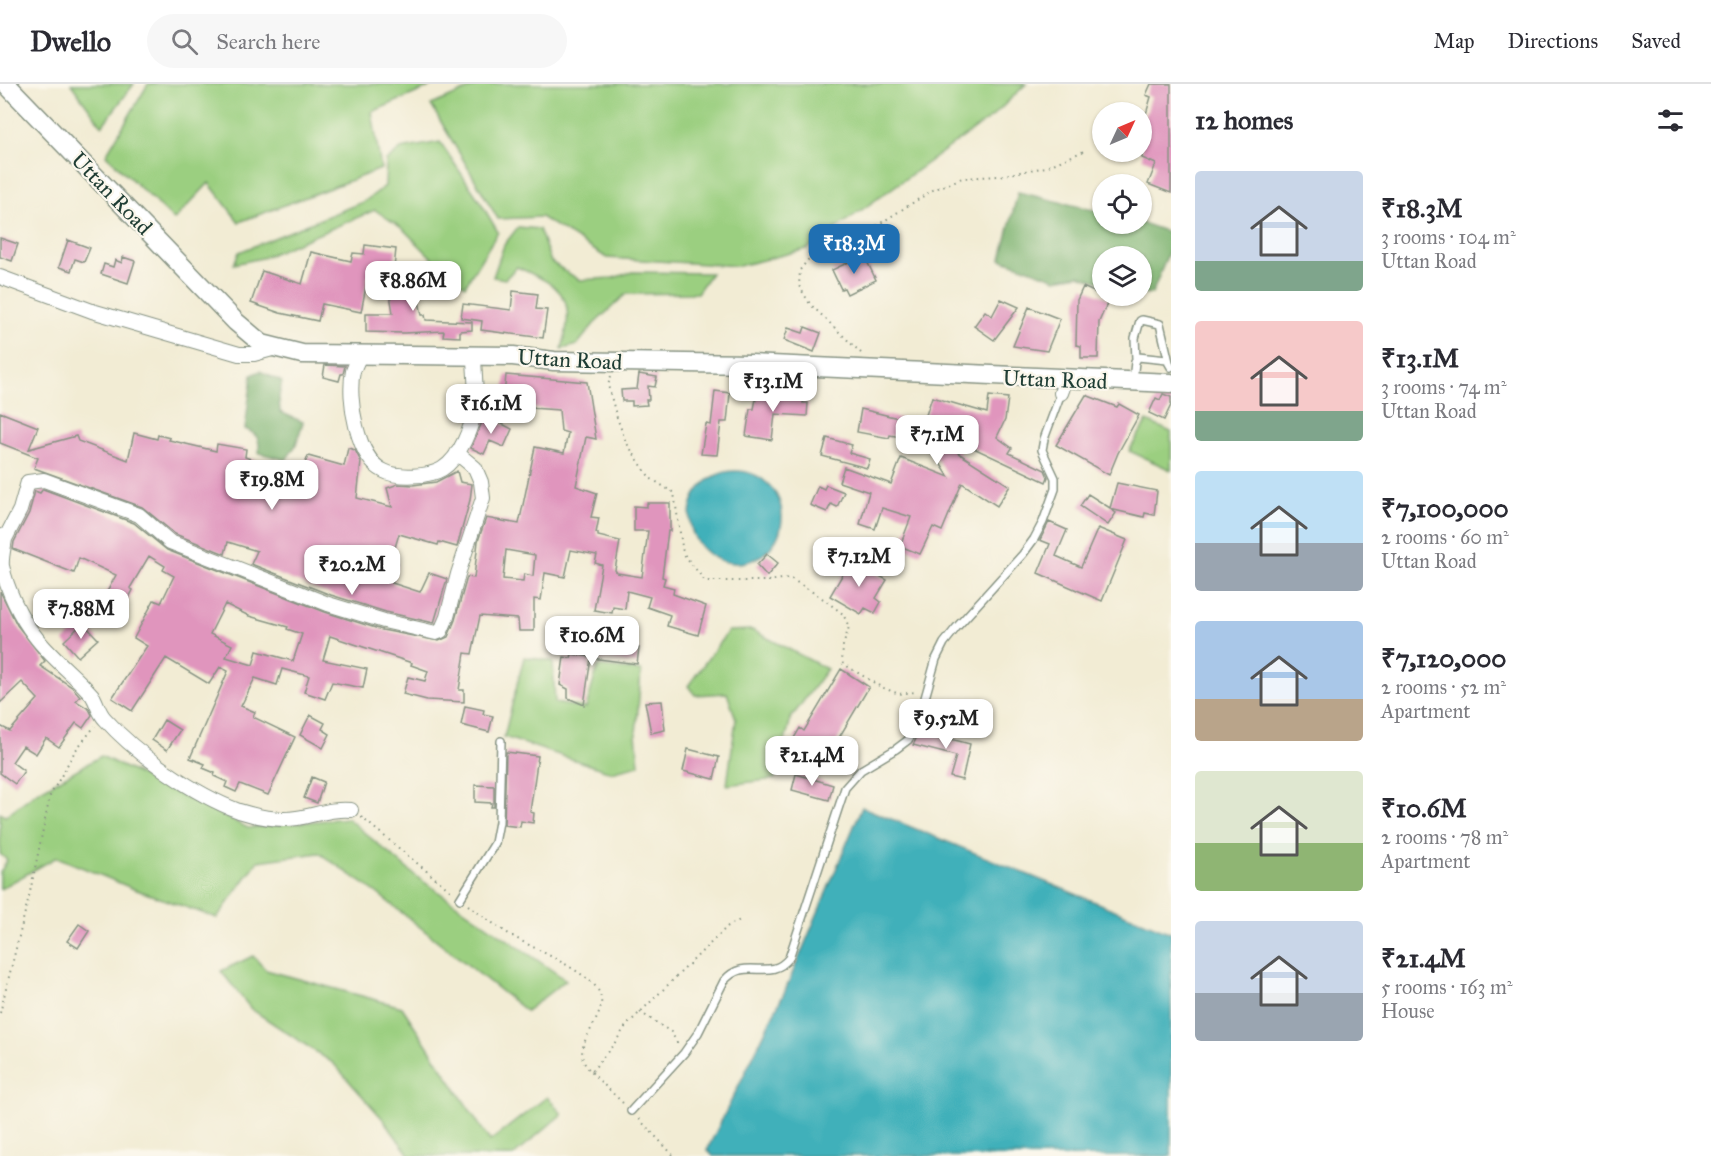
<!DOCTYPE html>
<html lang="en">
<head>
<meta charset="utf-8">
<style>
	:root { --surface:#fff; --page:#f7f7f7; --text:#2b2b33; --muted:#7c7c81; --line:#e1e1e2; --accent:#1f6fb2 }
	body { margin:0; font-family:"IM FELL Great Primer",serif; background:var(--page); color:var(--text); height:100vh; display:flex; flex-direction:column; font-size:22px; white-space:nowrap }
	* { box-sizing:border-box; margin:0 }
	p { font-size:20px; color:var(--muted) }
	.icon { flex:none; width:33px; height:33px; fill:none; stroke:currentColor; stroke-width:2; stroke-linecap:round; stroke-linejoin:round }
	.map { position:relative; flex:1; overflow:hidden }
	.drawer { display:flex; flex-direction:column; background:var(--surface); width:540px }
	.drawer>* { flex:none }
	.needle { width:39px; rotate:46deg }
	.buttons { position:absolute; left:1092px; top:18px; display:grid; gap:12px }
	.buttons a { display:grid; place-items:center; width:60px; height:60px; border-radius:50%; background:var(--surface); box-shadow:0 2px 4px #0004; font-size:30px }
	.price { position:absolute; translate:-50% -51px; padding:0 14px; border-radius:12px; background:#fff; color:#222; font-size:20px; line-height:39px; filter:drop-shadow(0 2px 3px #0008) }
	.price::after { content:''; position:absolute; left:50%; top:36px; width:18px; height:14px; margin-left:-9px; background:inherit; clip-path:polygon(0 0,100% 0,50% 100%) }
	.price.active { background:var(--accent); color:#fff }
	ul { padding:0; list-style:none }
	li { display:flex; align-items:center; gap:18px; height:150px; padding:0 24px }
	li span { display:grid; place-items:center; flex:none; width:168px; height:120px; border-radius:6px; color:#555 }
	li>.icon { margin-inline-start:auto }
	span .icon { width:72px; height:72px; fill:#fffc; stroke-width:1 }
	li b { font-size:26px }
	h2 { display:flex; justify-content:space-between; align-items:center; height:72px; padding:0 24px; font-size:26px }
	header { display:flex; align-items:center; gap:36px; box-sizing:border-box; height:84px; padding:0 30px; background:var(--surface); border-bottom:2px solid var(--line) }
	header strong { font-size:28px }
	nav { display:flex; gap:33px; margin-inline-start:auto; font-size:21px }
	.search { width:420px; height:54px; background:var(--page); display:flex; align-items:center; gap:15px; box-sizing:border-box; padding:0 21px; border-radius:33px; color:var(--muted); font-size:22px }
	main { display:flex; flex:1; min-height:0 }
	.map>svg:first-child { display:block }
	.green { fill:#9bcf80; stroke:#5d865a; stroke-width:1.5 }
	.forest { fill:#7cb26e; stroke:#4e7851; stroke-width:1.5 }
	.water { fill:#40b0ba; stroke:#307677; stroke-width:1.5 }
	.building { fill:#e095bd; fill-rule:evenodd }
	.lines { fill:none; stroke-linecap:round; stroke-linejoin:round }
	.lane-casing { stroke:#889484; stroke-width:10 }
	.street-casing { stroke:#889484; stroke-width:16 }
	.secondary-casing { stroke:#889484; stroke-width:21 }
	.path { stroke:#889484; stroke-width:2; stroke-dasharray:1.5 4.5; stroke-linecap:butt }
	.lane { stroke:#fff; stroke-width:7 }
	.street { stroke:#fff; stroke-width:14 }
	.secondary { stroke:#fff; stroke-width:18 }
	.labels { text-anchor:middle; stroke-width:4.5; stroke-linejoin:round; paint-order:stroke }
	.street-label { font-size:22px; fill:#1f3d34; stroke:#fbf7ec }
</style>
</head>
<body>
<header>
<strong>Dwello</strong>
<div class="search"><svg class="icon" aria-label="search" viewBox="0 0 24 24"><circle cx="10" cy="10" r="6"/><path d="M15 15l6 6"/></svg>Search here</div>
<nav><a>Map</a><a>Directions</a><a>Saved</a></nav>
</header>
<main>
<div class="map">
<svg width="1171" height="1072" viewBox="0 0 1171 1072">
	<rect width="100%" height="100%" fill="#fbf7ec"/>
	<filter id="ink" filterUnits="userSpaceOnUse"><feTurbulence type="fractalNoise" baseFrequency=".0167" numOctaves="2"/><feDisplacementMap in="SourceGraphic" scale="12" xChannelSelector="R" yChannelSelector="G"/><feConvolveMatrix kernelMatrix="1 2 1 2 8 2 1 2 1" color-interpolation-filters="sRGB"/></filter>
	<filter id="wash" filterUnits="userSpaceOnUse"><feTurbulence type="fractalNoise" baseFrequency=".008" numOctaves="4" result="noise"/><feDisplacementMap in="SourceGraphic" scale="24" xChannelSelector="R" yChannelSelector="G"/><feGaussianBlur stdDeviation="1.35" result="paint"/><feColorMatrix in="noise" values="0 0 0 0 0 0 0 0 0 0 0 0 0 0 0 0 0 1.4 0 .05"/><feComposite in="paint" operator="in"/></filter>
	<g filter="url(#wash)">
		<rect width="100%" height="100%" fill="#f2ecd4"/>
		<path class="green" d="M71 0H134L102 42Z
			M148 0H437L372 28 381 85 239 138 209 99 174 136 106 71Z
			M481 0H1026L993 32 807 165 739 182 607 174 541 133 498 135 431 21Z
			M440 58 481 119 498 148 465 202 441 183 403 145 375 126 262 174 234 180 239 168 365 117 385 102 386 77 401 65Z
			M518 143 539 145 551 178 579 196 613 194 632 188 711 189 697 209 626 210 594 240 577 261 562 265C576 212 564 204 517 183L505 195 493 193 504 161Z
			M1147 337 1171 348V386L1129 367Z
			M752 546 827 585 791 634 775 695 727 701 736 635 727 609 695 611 688 602 728 547Z
			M524 573 553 577 555 619 586 624 598 582 641 587 636 650 639 681 611 688 504 653Z
			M101 672 248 744 347 734 417 793 566 896 526 927 377 809 319 769 258 777 217 834 134 805 57 773 0 805V789L7 776 0 770V729L5 732 37 708Z
			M253 872 266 886 402 923 490 1057 547 1013 562 1030 513 1072H410L382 1034 333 979 251 925 221 887Z"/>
		<path class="forest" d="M1018 108 1102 128V140L1142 139 1171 149V162L1152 210 1142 209V172H1102V199L1079 191 1056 195 1001 175Z
			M260 287 282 298 279 312 280 328 303 338 296 361 286 376 259 369C260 356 258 350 245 345L252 291Z"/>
		<path class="water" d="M690 433a46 46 0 1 1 92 0a46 46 0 1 1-92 0Z
			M862 723 1171 849V1072H713L707 1066 785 907Z"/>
		<g id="blocks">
			<path class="building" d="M1151 0H1171V109L1148 100 1156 80 1142 74V36L1144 37 1151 13 1146 11Z
				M0 154 18 160 12 177 0 173Z
				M68 156 90 164 84 178 75 175 71 187 59 183Z
				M365 161 396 165 393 194 368 192 361 228 322 220 318 237 280 229 251 219 262 187 302 200 311 168 351 177 353 169 364 170Z
				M864 171 876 196 847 210 844 204 841 205 832 186Z
				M123 173 135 177 128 199 101 190 104 180 113 183 115 176 122 179Z
				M429 189 430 194 444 191 446 200 417 208 422 231H425L426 236 472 238V246L460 247V253L443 252 444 247 404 249 366 248V229H393L389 204 418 197 417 193Z
				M1083 203 1109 215 1099 238 1098 274H1081V262L1076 261 1077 216Z
				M513 207 538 210 536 225 547 226 543 254 481 246 482 237 461 234 463 220 511 226Z
				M1001 215 1019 223 994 256 974 242 985 227 992 232Z
				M1029 223 1060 235 1047 267 1013 262Z
				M805 243 821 249 814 268 784 256 788 244 803 249Z
				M325 281 345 282 343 290H341L339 297 323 293Z
				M639 290 657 293 655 303 648 302 649 316H646L647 321 632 322V317H622L621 306 637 305Z
				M506 291 587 298 596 355 586 353 576 402 597 409 591 433 599 434 596 449H598V452L620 457 615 486 617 489 642 493 648 447H634V422L647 423V419H670V447H668L662 493 665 494 663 501 674 504 673 510 706 522 698 551 667 542 670 531 647 523 650 513 627 507 625 525 613 523 612 529 594 526 602 481 595 479 597 471 571 466 565 493 545 489 541 516 534 515V547H519L518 535 480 532 472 570 465 569 459 606H464V618L427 616 403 610 408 593 425 597 428 587 411 581 412 579 330 552 323 576 367 585 363 604 332 598 325 615 304 608 309 592 282 585 277 601 255 594 241 622 255 628 253 633 295 653 268 711 240 700 236 708 225 703 227 698 214 692 215 689 203 684 205 680 190 674 228 587 220 583 209 600 166 574 132 627 112 614 147 562 134 554 154 516 161 519 174 492 163 486 165 482 149 472 130 504 133 506 121 530 101 519 116 491 79 474 74 489 13 465 14 458 29 429 35 407 40 409 43 405 134 439 167 466 325 528 382 546 439 557 448 553 455 536 467 493 474 494 478 457 486 434 519 440 535 363 564 369 568 349 561 347 559 326 503 322ZM506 466 535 471 533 492 524 490 523 497 503 495ZM225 520 249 532 288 543 287 545 302 550 293 577 257 567 253 581 226 573 232 561 210 550Z
				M715 307 730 309 727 338H721L717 371 701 370 706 340 711 341Z
				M757 310 804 312 803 319H808L807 332 775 330 772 356 746 352 750 325H754Z
				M1163 310 1171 313V321L1164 336 1149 329 1156 314 1160 316Z
				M1086 311 1117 323 1119 320 1139 331 1118 369 1109 391 1056 361Z
				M989 312 1008 314 1005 336 997 353 1012 364 1009 369 1045 386 1048 393 1046 398 963 359 958 369 1010 402 997 422 962 399 942 447 933 443 920 470 900 462 911 433 882 424 875 445 860 440 869 408 839 398 844 383 891 400 901 374 949 393 932 367 934 362 917 354 912 355 890 351 889 354 857 348 861 325 923 340 932 313 987 329Z
				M0 328 38 343 29 365 76 352 78 357 128 376 134 349 157 355 158 351 170 354 169 356 216 367 217 360 246 365 245 373 300 392 308 372 344 382 348 364 355 366 361 378 357 414 392 423 387 404 398 400 413 401 436 398 457 387 460 398 472 400 470 416 457 463 439 458 438 461 399 450 391 477 398 479 392 499 420 508 429 489 447 495 434 539 386 528 331 511 251 480 257 467 228 458 225 470 175 450 142 423 34 384 38 374 0 359Z
				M485 331 512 345 504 363 490 357 484 370 471 364Z
				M827 354 852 361 849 369 870 375 867 384 822 372Z
				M1117 399 1157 407 1154 431 1145 429 1144 433 1110 425 1116 429 1108 441 1080 422 1088 410 1110 424Z
				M826 401 844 408 837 423 831 420 827 428 810 421 818 402 824 405Z
				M1049 438 1067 446 1056 472 1081 483 1098 444 1127 456 1102 517 1038 489 1050 460 1040 456Z
				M767 470 778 479 767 492 757 481Z
				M851 476 887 496 876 514 881 518 875 529 865 524 861 530 830 512Z
				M0 507 17 541 45 577 40 582 72 603 80 612 76 617 89 625 92 631 83 644 76 639 59 663 46 654 36 670 23 662 12 678 24 687 15 700 0 689V642L10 647 38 615 22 598 0 619Z
				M83 539 98 555 78 573 64 557Z
				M592 558 639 564 637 580 591 574 584 621 568 614V605L560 601 564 573 571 574 572 570 591 573Z
				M841 585 869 603 827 674 794 654 800 644 804 647Z
				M662 617 665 646 651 649 645 618Z
				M465 622 484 626 483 630 493 632 489 648 461 641Z
				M310 631 325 639 322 645 330 650 323 664 300 651Z
				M164 636 180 646 167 666 152 656Z
				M920 647 970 660 962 696 950 693 956 672 913 661Z
				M688 665 719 673 714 695 683 687Z
				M506 668 538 672 530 728 534 729 533 739 521 737 520 743 504 741Z
				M796 690 833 701 829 716 792 706Z
				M312 693 324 698 317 719 304 714Z
				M475 701 494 702V723H491L492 719 475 718Z
				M79 840 89 847 78 864 67 857Z"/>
		</g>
	</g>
	<g filter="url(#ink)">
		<use href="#blocks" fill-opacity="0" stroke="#889484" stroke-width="1.5"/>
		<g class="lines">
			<g class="lane-casing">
				<path id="lane" d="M1136 275 1135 254 1140 237 1142 236 1160 240 1169 278
					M1133 296 1135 278 1138 273 1167 276 1171 283
					M460 815 495 759 499 738 501 657
					M631 1027 684 969 698 949 724 897C746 871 769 899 789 874L845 704 861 686 896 665 908 656 917 642 936 575 944 559 956 544 1023 470 1034 455 1043 438 1055 405V394L1042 366 1044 355 1061 309"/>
			</g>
			<g class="street-casing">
				<path id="street" d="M0 193 92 227 239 270H254L276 264
					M360 270C358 276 355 282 353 287 347 314 357 375 384 387 397 394 429 393 442 385 460 374 473 342 475 321 477 305 474 287 474 271
					M1061 309 1066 295
					M0 452 5 455C4 463 1 474 2 482 7 506 20 533 35 552 51 574 74 590 92 611 97 618 98 628 105 635 136 670 195 711 239 727 258 733 278 737 297 734 316 731 332 724 351 726
					M5 455 20 426 28 398 44 396 139 431 170 458 328 520 384 537 436 549 441 547 447 533 458 490 483 414 481 398 475 384 457 369"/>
			</g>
			<g class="secondary-casing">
				<path id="secondary" d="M6 0 236 238 262 260 302 270 513 272 554 277 751 280 1171 299"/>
			</g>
			<path class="path" d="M861 269 810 220 799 202 800 186 811 172 857 154 933 106 962 94 999 92 1046 83 1084 67
				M611 292 608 301 616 331 626 358 650 394 674 409 683 469 705 497H767L790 494 822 514 843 530 849 543 843 562 842 579 881 603 899 610 915 608
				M361 733 452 808
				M468 821C481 831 495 841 509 850 530 863 587 887 598 906 613 931 571 956 585 980 591 990 615 1011 624 1020
				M640 928 671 948 678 960
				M0 929 30 808 50 712 75 667 95 642
				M592 987 614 960 626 942 728 842 740 836
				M639 1035 674 1072"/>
			<use href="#lane" class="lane"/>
			<use href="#street" class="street"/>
			<use href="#secondary" class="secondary"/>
		</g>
	</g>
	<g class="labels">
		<g class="street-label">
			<text transform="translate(112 109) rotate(46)" y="8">Uttan Road</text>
			<text transform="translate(570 275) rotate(3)" y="8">Uttan Road</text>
			<text transform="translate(1055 295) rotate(2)" y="8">Uttan Road</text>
		</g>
	</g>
</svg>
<div class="buttons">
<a><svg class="needle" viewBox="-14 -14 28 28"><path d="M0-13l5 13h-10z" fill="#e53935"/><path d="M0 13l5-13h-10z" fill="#7c7c81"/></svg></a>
<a><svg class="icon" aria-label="locate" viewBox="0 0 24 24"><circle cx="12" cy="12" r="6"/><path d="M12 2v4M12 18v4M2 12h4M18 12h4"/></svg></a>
<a><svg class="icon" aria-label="layers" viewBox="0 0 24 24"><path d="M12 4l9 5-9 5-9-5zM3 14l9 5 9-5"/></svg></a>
</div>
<b class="price active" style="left:854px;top:191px">₹18.3M</b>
<b class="price" style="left:413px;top:228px">₹8.86M</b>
<b class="price" style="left:773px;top:329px">₹13.1M</b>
<b class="price" style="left:491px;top:351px">₹16.1M</b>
<b class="price" style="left:937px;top:382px">₹7.1M</b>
<b class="price" style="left:272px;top:427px">₹19.8M</b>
<b class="price" style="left:859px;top:504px">₹7.12M</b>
<b class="price" style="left:352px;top:512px">₹20.2M</b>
<b class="price" style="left:81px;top:556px">₹7.88M</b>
<b class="price" style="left:592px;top:583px">₹10.6M</b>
<b class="price" style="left:946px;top:666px">₹9.52M</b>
<b class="price" style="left:812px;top:703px">₹21.4M</b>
</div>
<section class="drawer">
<h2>12 homes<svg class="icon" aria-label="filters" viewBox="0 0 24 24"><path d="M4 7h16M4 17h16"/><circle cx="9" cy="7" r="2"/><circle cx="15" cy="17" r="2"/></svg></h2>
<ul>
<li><span style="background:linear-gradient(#c9d6e8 75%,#7fa58c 0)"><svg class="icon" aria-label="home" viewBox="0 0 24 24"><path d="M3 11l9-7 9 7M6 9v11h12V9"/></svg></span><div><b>₹18.3M</b><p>3 rooms · 104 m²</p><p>Uttan Road</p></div></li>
<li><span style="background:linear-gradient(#f6c9c9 75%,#7fa58c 0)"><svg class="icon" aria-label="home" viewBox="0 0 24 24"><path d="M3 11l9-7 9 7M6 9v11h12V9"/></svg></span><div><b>₹13.1M</b><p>3 rooms · 74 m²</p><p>Uttan Road</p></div></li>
<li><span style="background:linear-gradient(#bfe0f5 60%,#9aa5b1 0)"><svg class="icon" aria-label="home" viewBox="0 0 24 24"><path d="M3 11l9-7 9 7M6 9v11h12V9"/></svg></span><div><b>₹7,100,000</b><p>2 rooms · 60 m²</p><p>Uttan Road</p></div></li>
<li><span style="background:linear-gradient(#a9c7e8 65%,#b9a48a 0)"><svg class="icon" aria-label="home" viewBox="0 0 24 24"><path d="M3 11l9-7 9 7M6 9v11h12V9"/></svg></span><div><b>₹7,120,000</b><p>2 rooms · 52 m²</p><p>Apartment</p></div></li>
<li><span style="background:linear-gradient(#dfe7d0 60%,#8fb573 0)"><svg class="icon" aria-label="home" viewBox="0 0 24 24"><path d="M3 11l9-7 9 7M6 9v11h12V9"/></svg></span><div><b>₹10.6M</b><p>2 rooms · 78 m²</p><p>Apartment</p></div></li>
<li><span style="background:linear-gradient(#c9d6e8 60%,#9aa5b1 0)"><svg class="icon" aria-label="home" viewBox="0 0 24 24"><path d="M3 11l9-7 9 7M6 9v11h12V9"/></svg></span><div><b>₹21.4M</b><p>5 rooms · 163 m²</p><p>House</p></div></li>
</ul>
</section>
</main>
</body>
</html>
